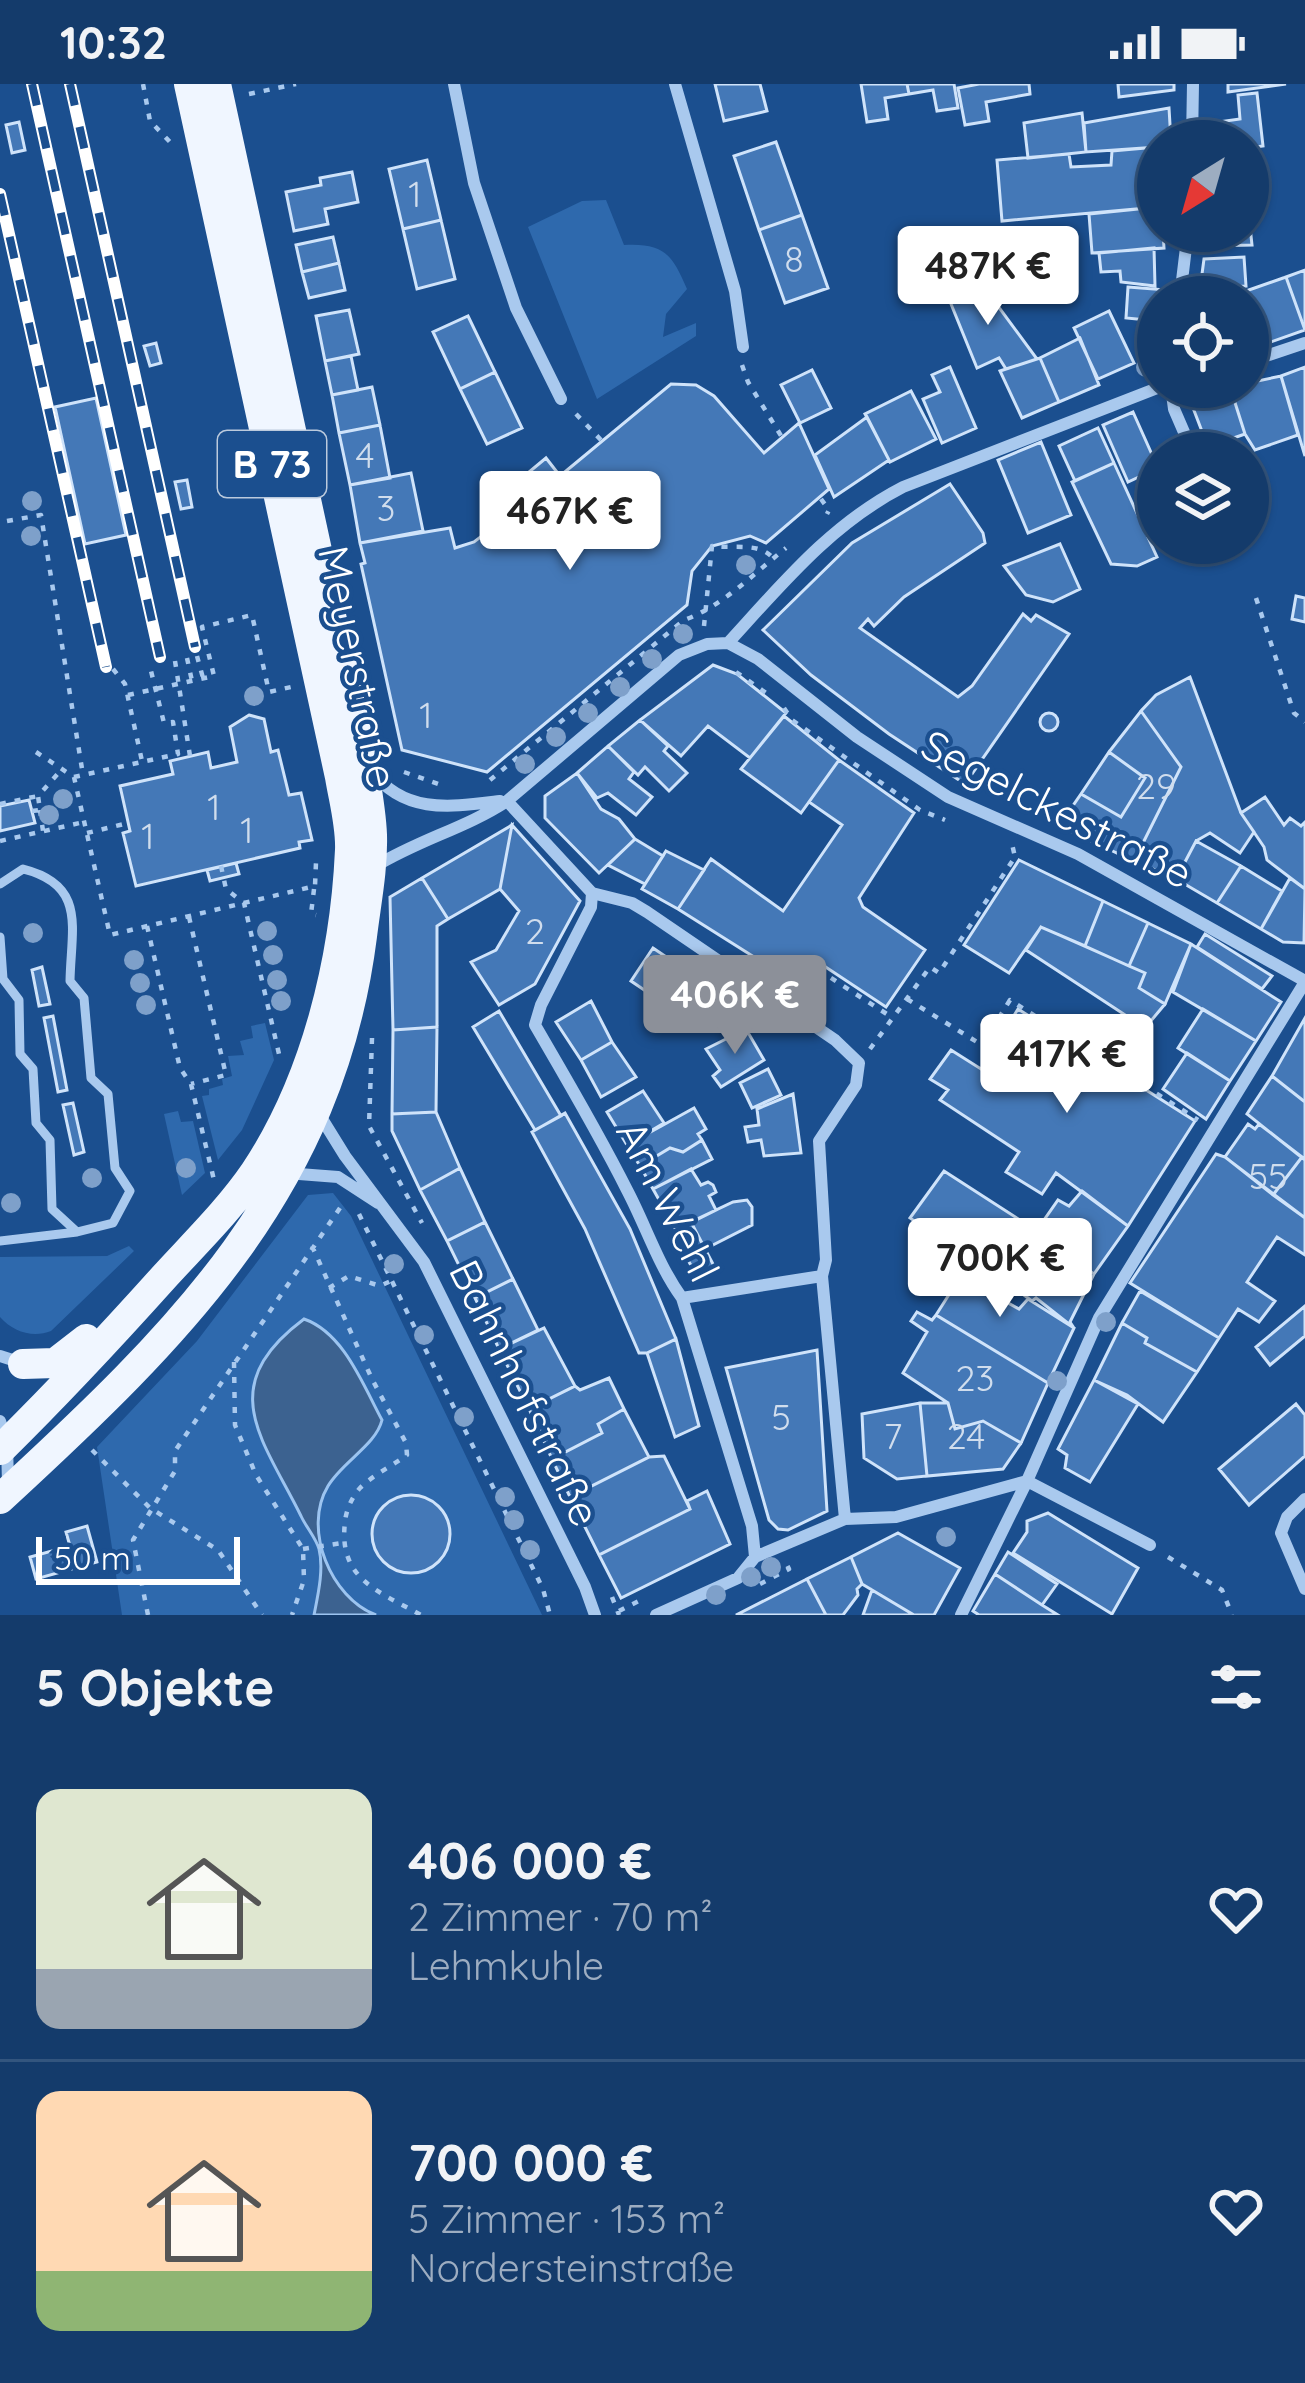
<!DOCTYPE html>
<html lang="de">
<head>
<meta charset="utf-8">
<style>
	:root { --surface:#143b6b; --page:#1d4271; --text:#f1f3f6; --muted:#9dadc1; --line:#33557e; --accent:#8c9099 }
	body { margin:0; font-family:Quicksand,sans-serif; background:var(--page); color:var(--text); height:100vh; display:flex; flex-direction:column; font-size:45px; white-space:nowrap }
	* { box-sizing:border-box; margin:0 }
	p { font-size:39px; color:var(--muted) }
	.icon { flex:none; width:66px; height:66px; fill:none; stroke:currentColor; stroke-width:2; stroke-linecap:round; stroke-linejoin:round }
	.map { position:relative; height:1531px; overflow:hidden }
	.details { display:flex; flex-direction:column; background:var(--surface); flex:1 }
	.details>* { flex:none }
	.needle { width:78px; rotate:217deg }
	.tools { position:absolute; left:1137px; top:36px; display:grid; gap:24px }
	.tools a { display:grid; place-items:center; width:132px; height:132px; border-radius:50%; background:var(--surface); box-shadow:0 3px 9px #0004,0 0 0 3px var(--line); font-size:60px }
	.scale { position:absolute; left:36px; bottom:30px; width:204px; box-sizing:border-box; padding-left:12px; border:6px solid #fff; border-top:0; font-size:33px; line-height:42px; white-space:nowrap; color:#fff; -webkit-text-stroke:9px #1b4f8f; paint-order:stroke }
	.price { position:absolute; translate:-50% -102px; padding:0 27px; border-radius:12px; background:#fff; color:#222; font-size:39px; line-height:78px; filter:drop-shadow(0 3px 6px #0008) }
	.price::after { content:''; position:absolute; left:50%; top:72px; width:36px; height:27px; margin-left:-18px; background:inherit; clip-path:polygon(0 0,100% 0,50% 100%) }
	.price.current { background:var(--accent); color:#fff }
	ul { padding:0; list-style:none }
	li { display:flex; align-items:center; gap:36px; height:300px; padding:0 36px }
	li+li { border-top:3px solid var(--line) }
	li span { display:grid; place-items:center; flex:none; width:336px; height:240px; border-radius:24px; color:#555 }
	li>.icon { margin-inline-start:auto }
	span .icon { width:144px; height:144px; fill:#fffc; stroke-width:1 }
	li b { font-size:51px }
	h2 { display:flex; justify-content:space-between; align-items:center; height:144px; padding:0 36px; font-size:51px }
	.status { display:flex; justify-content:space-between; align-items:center; height:84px; padding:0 60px; background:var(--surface); direction:ltr }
	.status svg { height:33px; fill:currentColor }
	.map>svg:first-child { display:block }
	.green { fill:#2e69ad }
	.water { fill:#3c6290; stroke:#9cc4f0; stroke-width:3 }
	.building { fill:#4478b7; stroke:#cfe3fa; stroke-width:3 }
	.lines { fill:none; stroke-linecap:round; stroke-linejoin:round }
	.path { stroke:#a9c9ee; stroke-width:4.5; stroke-dasharray:6 9; stroke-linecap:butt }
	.lane { stroke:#a9c9ee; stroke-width:9 }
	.street { stroke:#a9c9ee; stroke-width:12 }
	.primary { stroke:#f0f6ff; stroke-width:30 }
	.rail-casing { stroke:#fff; stroke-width:12 }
	.rail { stroke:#1b4f8f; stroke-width:8; stroke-dasharray:22; stroke-linecap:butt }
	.tree { fill:#7ea0ca }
	.labels { text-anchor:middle; stroke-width:9; stroke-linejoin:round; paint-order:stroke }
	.number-label { font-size:36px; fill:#d0dded }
	.shield { fill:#1b4f8f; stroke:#bbcadd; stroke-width:3 }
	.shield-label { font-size:39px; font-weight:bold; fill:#fff }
	.street-label { font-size:42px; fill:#fff; stroke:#1b4f8f }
</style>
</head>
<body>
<div class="status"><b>10:32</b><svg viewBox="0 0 49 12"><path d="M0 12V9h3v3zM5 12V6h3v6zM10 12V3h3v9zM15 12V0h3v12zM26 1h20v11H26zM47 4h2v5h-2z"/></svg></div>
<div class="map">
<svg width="1305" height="1531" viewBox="0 0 1305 1531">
	<rect width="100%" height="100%" fill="#1b4f8f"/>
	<path class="green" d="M606 116 624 161C664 159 672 170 687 205L666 230 663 253 696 239V252L597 315 528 143 582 117Z
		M265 939 274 976 242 1046 218 1076 202 1012 209 1011V1005L223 1001 222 995 232 992 228 972 244 971 240 957 253 954 251 942Z
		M178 1027 181 1038 193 1037 205 1089 182 1111 164 1030Z
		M333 1109 351 1132 542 1531H122L97 1363 197 1257 308 1111Z
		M129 1162 134 1167 51 1247C33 1254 13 1248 0 1233V1173L107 1172Z"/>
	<path class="water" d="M304 1235C344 1249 363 1301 382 1336 376 1361 342 1378 328 1402 302 1445 331 1514 376 1531H314C318 1511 324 1485 319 1465 316 1454 306 1443 301 1432 263 1355 213 1303 304 1235Z"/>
	<path class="building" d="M715 0H760L767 27 724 37Z
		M861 0H907L909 10 885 14 888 35 867 38Z
		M907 0H954L958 24 937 27 933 6 909 10Z
		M979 0H1029L1030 10 986 18 989 37 965 41 958 4Z
		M1118 0H1174V6L1119 13Z
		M1228 0H1286L1228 8Z
		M1257 9 1263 62 1248 64V57H1213L1211 39 1240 35 1238 11Z
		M1169 24 1171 57H1158V63L1086 68 1084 39Z
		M1082 29 1086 68 1028 74 1024 39Z
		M19 38 25 66 12 69 6 41Z
		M776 58 802 131 759 146 734 72Z
		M1157 63 1158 123 1002 137 997 76 1069 70 1071 83 1111 81 1112 67Z
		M427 76 441 136 403 145 389 85Z
		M352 88 358 118 325 125 328 140 294 147 286 108 321 101 320 94Z
		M1158 123V147H1163L1164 164 1092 169 1089 130Z
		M1248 124 1252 161 1210 162 1209 147H1248Z
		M802 131 828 204 785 219 759 146Z
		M441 136 455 195 417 205 403 145Z
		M333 153 339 179 302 188 296 161Z
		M1154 164 1155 202 1121 198 1120 187 1101 188 1099 169Z
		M1244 173 1246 202 1200 205 1204 175Z
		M339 179 345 206 309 214 302 188Z
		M1305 186V246L1286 193Z
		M1286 193 1305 246 1265 260 1246 207Z
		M978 195 1037 275 1006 285 999 274 977 284 949 215 955 212 954 207Z
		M1128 203 1167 206 1166 213H1158V237L1126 234Z
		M1233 203V213H1199L1200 205Z
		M349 226 359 270 325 277 316 232Z
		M1109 227 1134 279 1098 295 1074 244Z
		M468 232 495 288 460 305 433 248Z
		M1080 254 1099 301 1059 318 1040 274Z
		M156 259 161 279 150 282 144 262Z
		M351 272 358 306 332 311 325 277Z
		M1040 274 1059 318 1022 334 1000 287Z
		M950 283 976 344 942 359 923 315 940 308 932 291Z
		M1305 283V372L1281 292Z
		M812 286 831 324 800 339 781 301Z
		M495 288 522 344 487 360 460 305Z
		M1281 292 1298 351 1255 366 1245 350 1230 303H1248V299Z
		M671 300 696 301 714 312 764 369 799 339 829 405 766 459 750 452 712 462 692 487 687 521 487 688 402 666 361 480 365 479 360 459 450 444 455 464 474 458 495 442 482 427 546 374 560 392Z
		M372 303 380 341 339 349 332 311Z
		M1230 303 1245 350 1208 363 1190 316Z
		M911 307 936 355 890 378 865 330Z
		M96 314 126 451 85 460 55 323Z
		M1133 328 1158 384 1128 398 1103 341Z
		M867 333 889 376 834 413 815 371Z
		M380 341 390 394 350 401 339 349Z
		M1098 344 1114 379 1075 397 1059 362Z
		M1041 358 1071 431 1028 449 998 376Z
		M1114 379 1157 473 1137 482 1111 480 1072 398Z
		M411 389 423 447 360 459 350 401Z
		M187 396 192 423 181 425 175 398Z
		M950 400 983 449 985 459 904 513 874 542 868 535 860 544 958 613 972 602 1023 530 1031 537 1036 531 1069 550 965 700 889 650 811 591 763 546 852 459Z
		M1060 460 1080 505 1053 518 1026 511 1004 482Z
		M1296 512 1305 514V538L1292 535Z
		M713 581 737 590 786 629 750 674 708 642 681 672 640 636Z
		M1190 593 1241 729 1254 748 1240 769 1210 749 1196 757 1176 795 1134 777 1181 683 1141 627 1156 611Z
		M1141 627 1181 683 1134 777 1059 742 1081 710 1121 733 1145 694 1109 668Z
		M1040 638a9 9 0 1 1 18 0a9 9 0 1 1-18 0Z
		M249 631 264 635 271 668 278 666 289 711 301 709 312 756 299 758 300 764 136 802 123 749 130 747 120 702 173 690 170 677 208 668 211 684 237 678 230 643Z
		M784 632 839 676 801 729 741 685Z
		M640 636 668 662 664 667 687 689 669 707 645 683 638 691 608 662Z
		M608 662 634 688 629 695 652 713 636 731 608 709 597 714 577 689Z
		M1109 668 1145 694 1121 733 1081 710Z
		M839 676 914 729 859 814 863 823 925 866 886 923 818 878 797 900 678 825 711 775 783 827 842 741 809 718Z
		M577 689 601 725 619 735 635 755 599 789 545 734V712Z
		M1265 713 1284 741 1290 734 1301 742 1305 738V805L1267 776 1264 763 1241 729Z
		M29 716 35 739 0 747V722Z
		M512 741 580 817 535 900 499 921 471 878 496 866 519 827 500 805Z
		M512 741 500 805 448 835 422 794Z
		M635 755 663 772 645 800 608 781Z
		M1196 757 1241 782 1217 819 1176 795Z
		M666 767 704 786 678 825 642 805Z
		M1019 776 1103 817 1085 862 1041 843 1009 889 964 861Z
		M236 779 239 790 210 797 207 786Z
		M1241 782 1282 807 1261 845 1217 819Z
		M422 794 448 835 437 842V943L393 946 390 813Z
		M1290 794 1305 805 1304 859 1283 858 1261 845Z
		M1103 817 1148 839 1129 882 1085 862Z
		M1148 839 1191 860 1165 920 1139 904 1145 889 1129 882Z
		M1041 843 1145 889 1139 904 1165 920 1145 944 1026 866Z
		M1205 850 1272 892 1262 905 1197 863Z
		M1191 860 1281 918 1256 957 1173 908Z
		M653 864 718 908 696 941 631 897Z
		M42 883 50 920 39 922 32 886Z
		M591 917 612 958 581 976 556 938Z
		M1018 925 1195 1037 1128 1142 1056 1089 1042 1110 1006 1088 1019 1068 940 1016 948 1006 930 995 951 966 981 985Z
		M1203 925 1256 957 1230 997 1178 964Z
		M499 927 561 1032 535 1046 473 943Z
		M53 932 67 1006 58 1008 44 934Z
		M1305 934V1018L1272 992Z
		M437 943 436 1028 392 1030 393 946Z
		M746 945 764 976 721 1003 713 992 720 986 706 965Z
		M612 958 636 993 601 1013 581 976Z
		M1187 969 1230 997 1206 1035 1163 1005Z
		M768 985 781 1011 752 1024 740 999Z
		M1272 992 1305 1018V1076L1247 1030Z
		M643 1007 664 1039 627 1061 607 1028Z
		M793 1010 801 1069 764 1072 761 1056 748 1058 745 1043 759 1041 757 1025Z
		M73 1019 84 1068 74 1071 63 1021Z
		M694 1024 706 1045 698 1050 702 1056 683 1068 670 1064 640 1082 627 1061Z
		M436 1028 460 1084 420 1106 392 1047V1030Z
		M565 1029 630 1145 676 1255 647 1269H639L585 1145 532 1048Z
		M1248 1040 1255 1045 1259 1040 1302 1073 1273 1111 1225 1073Z
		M702 1056 712 1075 653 1105 640 1082 670 1064 683 1068Z
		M1216 1070 1225 1073 1305 1134V1171L1277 1153 1247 1198 1275 1217 1259 1238 1238 1225 1219 1254 1130 1199Z
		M1302 1073 1305 1076V1134L1273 1111Z
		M460 1084 485 1138 447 1157 420 1106Z
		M691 1085 701 1101 708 1098 713 1101 716 1108 709 1112 716 1126 676 1146 653 1105Z
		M944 1087 1023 1138 1017 1144 1055 1172 1058 1166 1094 1190 1070 1238 1074 1244 1036 1214 1032 1217 1016 1205 1021 1199 994 1177 986 1187 910 1134Z
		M1082 1107 1128 1142 1094 1190 1035 1149 1058 1116 1069 1122Z
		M747 1116 752 1123V1141L705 1165 691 1138 733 1118Z
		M485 1138 513 1195 475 1214 447 1157Z
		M691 1138 714 1182 696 1190 674 1152 676 1146Z
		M938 1166 963 1183 960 1192 1019 1225 1028 1215 1074 1244 1048 1299 936 1231 950 1209 921 1193Z
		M513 1195 538 1246 499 1265 475 1214Z
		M1140 1207 1219 1254 1197 1288 1145 1259 1147 1254 1122 1239Z
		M1305 1222V1252L1270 1281 1256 1263Z
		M917 1228 932 1236 936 1231 1048 1299 1021 1359 983 1337 955 1345 948 1319 903 1289 927 1248 911 1237Z
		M1122 1239 1147 1254 1145 1259 1197 1288 1163 1338 1127 1311 1094 1296Z
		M544 1244 575 1302 529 1325 499 1265Z
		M676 1255 699 1342 675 1353 647 1269Z
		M817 1266 827 1427 788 1446 778 1445 769 1436 726 1284Z
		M609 1294 624 1325 598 1340 602 1349 552 1375 529 1325 575 1302 580 1306Z
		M1094 1296 1138 1320 1090 1398 1065 1384 1067 1371 1058 1365Z
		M920 1319H948L955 1345 983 1337 1021 1359 1003 1385 927 1392Z
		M920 1319 927 1392 897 1395 864 1374 862 1330Z
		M1296 1320 1305 1331V1372L1249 1421 1219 1385Z
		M624 1325 649 1373 570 1413 552 1375 602 1349 598 1340Z
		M664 1372 690 1425 599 1471 570 1413 649 1373Z
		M707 1407 730 1460 621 1514 599 1471 690 1425 687 1417Z
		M372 1450a39 39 0 1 1 78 0a39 39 0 1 1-78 0Z
		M1048 1429 1138 1484 1112 1530 1013 1469 1027 1448V1437Z
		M87 1442 97 1478 36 1495 30 1473 70 1462 66 1448Z
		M898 1449 960 1484 934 1531H914L862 1500 851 1473Z
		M1008 1468 1057 1500 1042 1521 995 1490Z
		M851 1473 862 1500 857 1505 858 1511 843 1531H826L807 1495Z
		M995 1490 1042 1521 1058 1531H979L973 1527Z
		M807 1495 826 1531H736Z
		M872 1506 914 1531H863Z"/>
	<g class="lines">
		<path class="path" d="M143 0 150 37 170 58
			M249 10 296 0
			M742 281 748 298 783 355
			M576 330 601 356
			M821 415 829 426 827 430
			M7 437 41 431 83 691
			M1256 514 1294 629 1305 638
			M704 542 712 462C732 465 758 458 772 473
			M197 572 203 594
			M187 574 192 597
			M175 577 190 672
			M113 585 125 600 142 677
			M736 588 766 609
			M128 611 214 592 202 543 252 531 269 608 291 603
			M784 624 792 636 920 726 945 736
			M36 668 74 693 110 851 315 802 316 778 320 777
			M404 688 438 700
			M74 693 178 670 173 638 164 639 149 579
			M490 696 684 536C723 522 753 490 786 464
			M0 720 38 712
			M40 726 43 747
			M32 727 40 726 38 712 62 685
			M87 749 128 739
			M0 757 84 738
			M221 782 226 805 244 819 279 970
			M314 805 311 830 316 831
			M189 833 226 991 191 1000
			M147 842 180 984 191 1000 214 1096
			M799 907 817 885 893 934
			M907 915 982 961 1010 916 1198 1036
			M372 954 369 1042 422 1139
			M870 965 930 883 939 889 1015 773 1012 760
			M359 1130 543 1505 550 1531
			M312 1162 372 1295 406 1359 407 1371C392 1382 373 1391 360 1404 352 1413 346 1426 345 1438 338 1495 378 1507 421 1531
			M329 1204 349 1192 380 1202 393 1196
			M234 1278 235 1341 256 1391 303 1465 304 1496 292 1531
			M92 1366 150 1424 218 1466 262 1531
			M303 1465 342 1459
			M1168 1473 1222 1506 1232 1531
			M760 1500 789 1485 787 1481
			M612 1513 619 1531
			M619 1527 641 1516
			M148 1531 133 1456 175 1387V1367L344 1118"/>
		<path class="lane" d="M0 800 23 785C87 801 71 844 70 897L84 914 91 994 108 1010 115 1084 130 1107 113 1139 77 1148 0 1157
			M0 853 3 895 19 916 20 970 33 985 36 1039 50 1056 52 1125 77 1148"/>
		<path class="street" d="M454 0 474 99 516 224 561 315
			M675 0 735 207 743 263
			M1192 57 1193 0
			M1180 213 1188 147
			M1248 278 1305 259
			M1171 303 1174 325 1193 369
			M728 559 758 575 857 653 948 713 1078 770 1305 897
			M371 686C404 731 451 723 500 717
			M507 717 592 809 632 819 647 828 835 956 859 979 856 1001 819 1057 826 1176 822 1192 682 1214
			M376 782C418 756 466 744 507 717L679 571 707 560 728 559C782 500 831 440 903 403L1160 303
			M592 809 591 823 541 921 535 941C567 996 599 1050 627 1106 646 1142 658 1181 682 1214L752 1442 755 1473
			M319 1030 345 1072 424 1178 585 1503 595 1531
			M286 1089 338 1093 378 1119
			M822 1192 845 1435
			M0 1272 22 1279
			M0 1337 7 1359 8 1400
			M1305 1415 1287 1433 1281 1449 1305 1505
			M656 1531 738 1494 755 1473 845 1435 896 1433 1027 1397 1150 1461
			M961 1531 1027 1397 1099 1234 1305 898"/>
		<path class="primary" d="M23 1280 55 1279 86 1255
			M0 1366C57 1310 111 1252 164 1193 195 1159 229 1126 255 1088 316 996 345 876 350 766 351 742 344 717 340 693L189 0
			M0 1415C178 1251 330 1104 362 852 366 819 373 785 372 751 371 724 365 696 361 670L216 0"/>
		<g class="rail-casing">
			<path id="rail" d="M32 0 160 573
				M70 0 195 563
				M0 110 106 583"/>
		</g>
		<use href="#rail" class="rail"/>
	</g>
	<g class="tree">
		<circle cx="1146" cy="283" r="10"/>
		<circle cx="32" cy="417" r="10"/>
		<circle cx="31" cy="452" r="10"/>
		<circle cx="746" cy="481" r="10"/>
		<circle cx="683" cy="550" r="10"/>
		<circle cx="652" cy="575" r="10"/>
		<circle cx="620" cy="603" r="10"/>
		<circle cx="254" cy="612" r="10"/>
		<circle cx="588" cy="629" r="10"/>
		<circle cx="556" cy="653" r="10"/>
		<circle cx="525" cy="680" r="10"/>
		<circle cx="63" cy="715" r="10"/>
		<circle cx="49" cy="731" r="10"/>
		<circle cx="267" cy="847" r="10"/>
		<circle cx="33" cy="849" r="10"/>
		<circle cx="273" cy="871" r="10"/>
		<circle cx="134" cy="876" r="10"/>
		<circle cx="277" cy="896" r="10"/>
		<circle cx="140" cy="899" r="10"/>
		<circle cx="281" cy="917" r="10"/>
		<circle cx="146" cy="921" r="10"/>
		<circle cx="186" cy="1084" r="10"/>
		<circle cx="92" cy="1094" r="10"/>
		<circle cx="11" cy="1119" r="10"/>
		<circle cx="394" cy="1180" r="10"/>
		<circle cx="1106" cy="1238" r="10"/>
		<circle cx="424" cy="1251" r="10"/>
		<circle cx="1057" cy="1297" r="10"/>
		<circle cx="464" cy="1333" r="10"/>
		<circle cx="505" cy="1413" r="10"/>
		<circle cx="514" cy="1436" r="10"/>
		<circle cx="946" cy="1453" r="10"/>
		<circle cx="530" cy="1466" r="10"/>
		<circle cx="771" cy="1483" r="10"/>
		<circle cx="751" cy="1493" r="10"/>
		<circle cx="716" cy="1511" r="10"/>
	</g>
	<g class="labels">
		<g class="number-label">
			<text x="415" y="123">1</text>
			<text x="794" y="188">8</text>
			<text x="365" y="384">4</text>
			<text x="386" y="437">3</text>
			<text x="426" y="644">1</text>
			<text x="1156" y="715">29</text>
			<text x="214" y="736">1</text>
			<text x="247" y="759">1</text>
			<text x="148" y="765">1</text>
			<text x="535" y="860">2</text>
			<text x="1268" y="1105">55</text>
			<text x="975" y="1307">23</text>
			<text x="781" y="1346">5</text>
			<text x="893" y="1365">7</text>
			<text x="966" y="1365">24</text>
		</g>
		<rect class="shield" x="218" y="347" width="108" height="66" rx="9"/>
		<g class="shield-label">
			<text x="272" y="394">B 73</text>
		</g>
		<g class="street-label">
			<text transform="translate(358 583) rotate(78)" y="15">Meyerstraße</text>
			<text transform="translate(1057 725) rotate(27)" y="15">Segelckestraße</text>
			<text transform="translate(668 1117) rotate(63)" y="15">Am Wehl</text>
			<text transform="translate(525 1309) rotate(64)" y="15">Bahnhofstraße</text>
		</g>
	</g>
</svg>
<div class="tools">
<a><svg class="needle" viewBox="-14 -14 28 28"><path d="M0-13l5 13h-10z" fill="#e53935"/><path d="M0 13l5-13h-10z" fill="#9dadc1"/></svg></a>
<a><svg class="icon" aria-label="locate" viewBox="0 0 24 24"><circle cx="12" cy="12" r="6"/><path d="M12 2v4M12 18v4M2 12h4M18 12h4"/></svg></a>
<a><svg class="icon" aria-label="layers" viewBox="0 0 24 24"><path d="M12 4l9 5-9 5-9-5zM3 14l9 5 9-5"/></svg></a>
</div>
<div class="scale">50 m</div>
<b class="price" style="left:988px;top:244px">487K €</b>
<b class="price" style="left:570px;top:489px">467K €</b>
<b class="price current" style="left:735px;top:973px">406K €</b>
<b class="price" style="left:1067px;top:1032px">417K €</b>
<b class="price" style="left:1000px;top:1236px">700K €</b>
</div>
<section class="details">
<h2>5 Objekte<svg class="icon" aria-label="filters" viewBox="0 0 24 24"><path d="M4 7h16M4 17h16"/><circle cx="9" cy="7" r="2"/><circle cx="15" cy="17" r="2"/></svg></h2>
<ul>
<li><span style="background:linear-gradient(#dfe7d0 75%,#9aa5b1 0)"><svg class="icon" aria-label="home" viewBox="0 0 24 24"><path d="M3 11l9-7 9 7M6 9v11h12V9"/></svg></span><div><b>406 000 €</b><p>2 Zimmer · 70 m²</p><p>Lehmkuhle</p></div><svg class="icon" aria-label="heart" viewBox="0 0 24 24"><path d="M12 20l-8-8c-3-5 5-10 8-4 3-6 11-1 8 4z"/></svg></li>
<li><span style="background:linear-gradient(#ffd9b3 75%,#8fb573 0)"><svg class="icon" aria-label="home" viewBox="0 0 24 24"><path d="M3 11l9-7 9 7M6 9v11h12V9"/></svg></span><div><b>700 000 €</b><p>5 Zimmer · 153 m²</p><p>Nordersteinstraße</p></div><svg class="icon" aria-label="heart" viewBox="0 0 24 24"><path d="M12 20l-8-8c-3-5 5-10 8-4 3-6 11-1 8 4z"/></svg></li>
</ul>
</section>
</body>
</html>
